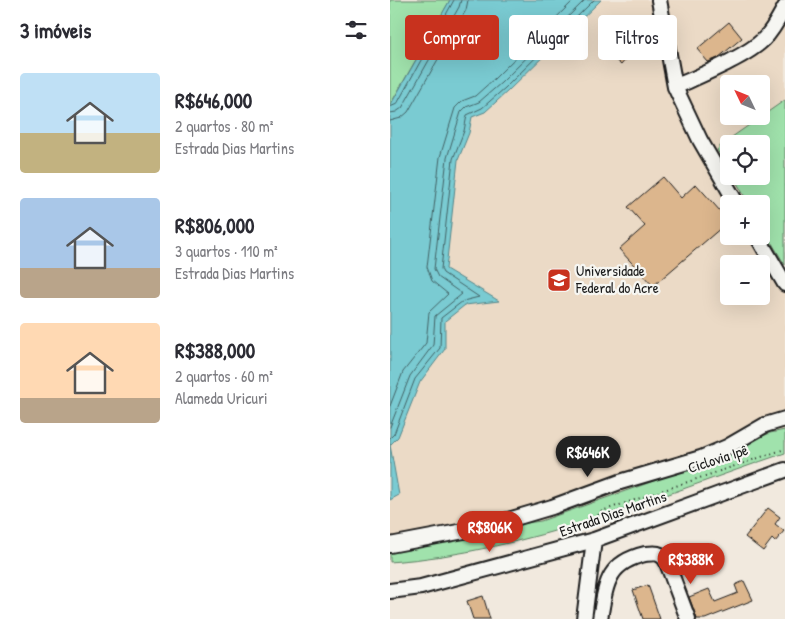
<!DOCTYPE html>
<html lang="pt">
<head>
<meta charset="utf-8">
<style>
	:root { --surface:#fff; --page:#f7f7f7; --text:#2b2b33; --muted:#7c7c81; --accent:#c8321e }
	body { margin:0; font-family:"Patrick Hand",sans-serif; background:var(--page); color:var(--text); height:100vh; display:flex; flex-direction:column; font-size:19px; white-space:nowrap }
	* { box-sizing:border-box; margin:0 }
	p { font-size:16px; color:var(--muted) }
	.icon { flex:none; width:28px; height:28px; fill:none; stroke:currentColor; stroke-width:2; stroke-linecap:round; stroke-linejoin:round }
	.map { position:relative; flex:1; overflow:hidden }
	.sheet { display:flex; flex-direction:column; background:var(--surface); width:390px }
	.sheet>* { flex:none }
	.top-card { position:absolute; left:15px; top:15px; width:305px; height:45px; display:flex; gap:10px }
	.needle { width:32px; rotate:313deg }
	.tools { position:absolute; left:330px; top:75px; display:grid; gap:10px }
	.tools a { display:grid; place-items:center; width:50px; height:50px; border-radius:5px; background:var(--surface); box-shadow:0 5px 20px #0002; font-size:25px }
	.price { position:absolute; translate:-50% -42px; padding:0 11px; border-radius:18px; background:var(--accent); color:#fff; font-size:16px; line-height:32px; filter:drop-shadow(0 1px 2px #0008) }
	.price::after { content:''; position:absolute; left:50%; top:30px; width:15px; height:11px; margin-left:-8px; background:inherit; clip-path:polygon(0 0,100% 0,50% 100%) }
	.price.selected { background:#222; color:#fff }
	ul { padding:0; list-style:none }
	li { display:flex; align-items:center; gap:15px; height:125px; padding:0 20px }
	li span { display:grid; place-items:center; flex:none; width:140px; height:100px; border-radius:5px; color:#555 }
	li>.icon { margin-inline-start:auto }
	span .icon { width:60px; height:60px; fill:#fffc; stroke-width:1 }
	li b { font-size:21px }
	h2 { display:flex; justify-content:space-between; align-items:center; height:60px; padding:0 20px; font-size:21px }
	.chip { padding:0 18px; border-radius:5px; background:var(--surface); box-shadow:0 5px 20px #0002; font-size:18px; line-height:45px }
	.chip.selected { background:var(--accent); color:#fff }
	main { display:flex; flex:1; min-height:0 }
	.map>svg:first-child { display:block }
	.built { fill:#ebdac6; fill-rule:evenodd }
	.green { fill:#a0e2ac; stroke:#5e7f64 }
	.water { fill:#7acbd2; stroke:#548589 }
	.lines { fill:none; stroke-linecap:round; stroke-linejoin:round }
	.shore { stroke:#426265; stroke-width:1 }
	.building { fill:#dcb68d; stroke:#1c1c1c }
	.minor-casing { stroke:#1c1c1c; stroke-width:18 }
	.path { stroke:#1c1c1c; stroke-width:2; stroke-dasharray:1 4; stroke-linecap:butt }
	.minor { stroke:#f6f6f2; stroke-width:14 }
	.labels { text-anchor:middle; stroke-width:4.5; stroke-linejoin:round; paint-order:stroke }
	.poi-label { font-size:15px; fill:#1c1c1c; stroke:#f6f6f2; text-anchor:start }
	.street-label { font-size:15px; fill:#1c1c1c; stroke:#f6f6f2 }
</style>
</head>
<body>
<main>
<section class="sheet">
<h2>3 imóveis<svg class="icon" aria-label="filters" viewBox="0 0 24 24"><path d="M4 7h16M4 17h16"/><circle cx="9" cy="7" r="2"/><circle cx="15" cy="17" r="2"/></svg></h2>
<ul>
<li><span style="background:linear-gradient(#bfe0f5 60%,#c2b280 0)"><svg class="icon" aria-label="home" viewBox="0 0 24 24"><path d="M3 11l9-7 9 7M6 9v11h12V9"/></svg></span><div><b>R$646,000</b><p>2 quartos · 80 m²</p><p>Estrada Dias Martins</p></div></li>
<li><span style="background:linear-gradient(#a9c7e8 70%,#b9a48a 0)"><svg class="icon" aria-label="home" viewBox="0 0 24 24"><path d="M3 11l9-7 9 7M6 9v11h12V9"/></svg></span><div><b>R$806,000</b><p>3 quartos · 110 m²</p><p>Estrada Dias Martins</p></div></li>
<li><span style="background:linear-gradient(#ffd9b3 75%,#b9a48a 0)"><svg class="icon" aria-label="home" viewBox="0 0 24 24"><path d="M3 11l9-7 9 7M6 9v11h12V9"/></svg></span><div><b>R$388,000</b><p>2 quartos · 60 m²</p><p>Alameda Uricuri</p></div></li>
</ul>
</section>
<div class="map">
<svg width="395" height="619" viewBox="0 0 395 619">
	<rect width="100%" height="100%" fill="#f1e9de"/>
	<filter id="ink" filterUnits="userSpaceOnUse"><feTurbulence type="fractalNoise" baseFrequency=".02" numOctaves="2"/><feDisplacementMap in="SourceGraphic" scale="10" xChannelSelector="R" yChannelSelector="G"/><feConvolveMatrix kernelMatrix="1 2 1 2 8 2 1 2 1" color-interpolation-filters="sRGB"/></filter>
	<g filter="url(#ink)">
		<path class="built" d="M60 0H395V430L380 433 303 467 151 521 0 542V106ZM339 84H371V116H339ZM339 144H371V176H339ZM339 204H371V236H339ZM339 264H371V296H339Z"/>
		<path class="green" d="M0 0H60L0 105Z
			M395 100V265L371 225V204H359L343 176H371V144H339V169L327 150 332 144Z
			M395 430V453C266 497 137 552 0 562V542L151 521 303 467 380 433Z"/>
		<path class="water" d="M60 0H211L118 91 95 112 82 117 79 133 68 160 56 269 109 301 75 305 55 321V349L30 382 8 437 0 445V106Z
			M0 445 9 495 0 500Z"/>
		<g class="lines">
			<path class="shore" d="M0 107 7 104 64 0
				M0 113 6 112 12 108 69 7 71 0
				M0 121 11 118 18 112 76 10 78 0
				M0 406 13 372 36 343 39 312 58 294 42 281 37 267 50 157 65 108 72 101 85 96 105 78 184 0
				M0 427 20 376 43 345 45 316 72 294 48 277 44 269 57 158 71 112 76 107 89 102 111 83 195 0
				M0 438 4 434 25 379 50 348 51 318 73 301 89 297 53 273 51 269 63 159 74 131 77 115 92 108 115 88 204 0"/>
		</g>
		<path class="building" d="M339 22 352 38 328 58 318 62 307 49Z
			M217 40 237 58 231 65 211 47Z
			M273 177 291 198 306 184 339 221 263 286 229 249 255 226 238 207Z
			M378 508 390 517 385 524 394 531 385 542 382 539 373 551 355 537Z
			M354 581 363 600 315 619H307L299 597 319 589 325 602 348 593 345 585Z
			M258 585 270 619H253L243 590Z
			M93 596 100 619H83L77 601Z"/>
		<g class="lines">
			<g class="minor-casing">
				<path id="minor" d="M269 0 285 87 310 140 347 204
					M285 87C309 76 356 57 374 39 383 30 389 18 395 7
					M367 236 395 284
					M0 545 95 527 162 507 230 482 311 458 337 447 375 425 395 419
					M0 591 31 587 204 540 395 470
					M194 619 204 540
					M210 619C216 584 217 563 255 554 265 553 270 552 276 560L298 619"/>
			</g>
			<path class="path" d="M207 525 209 512 395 449"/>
			<use href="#minor" class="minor"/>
		</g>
	</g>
	<defs>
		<g id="university-square" transform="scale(1.25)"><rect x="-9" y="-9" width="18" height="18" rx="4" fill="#c8321e" stroke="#f6f6f2"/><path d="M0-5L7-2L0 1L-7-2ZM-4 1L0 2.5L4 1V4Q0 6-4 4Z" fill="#fff"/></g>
	</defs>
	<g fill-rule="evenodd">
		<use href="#university-square" x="169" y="280"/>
	</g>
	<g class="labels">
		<g class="poi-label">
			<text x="186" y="276">Universidade<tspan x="186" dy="17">Federal do Acre</tspan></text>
		</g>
		<g class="street-label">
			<text transform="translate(328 459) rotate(-18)" y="5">Ciclovia Ipê</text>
			<text transform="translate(223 514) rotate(-19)" y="5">Estrada Dias Martins</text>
		</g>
	</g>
</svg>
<div class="tools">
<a><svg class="needle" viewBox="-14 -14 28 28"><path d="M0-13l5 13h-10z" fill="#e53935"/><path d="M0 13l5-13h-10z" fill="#7c7c81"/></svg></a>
<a><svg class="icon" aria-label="locate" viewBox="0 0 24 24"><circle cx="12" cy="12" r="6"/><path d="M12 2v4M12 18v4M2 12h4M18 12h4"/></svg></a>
<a>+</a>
<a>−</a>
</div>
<b class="price selected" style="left:198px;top:478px">R$646K</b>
<b class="price" style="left:100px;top:553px">R$806K</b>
<b class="price" style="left:301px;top:585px">R$388K</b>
<div class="top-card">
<a class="chip selected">Comprar</a>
<a class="chip">Alugar</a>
<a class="chip">Filtros</a>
</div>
</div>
</main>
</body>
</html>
